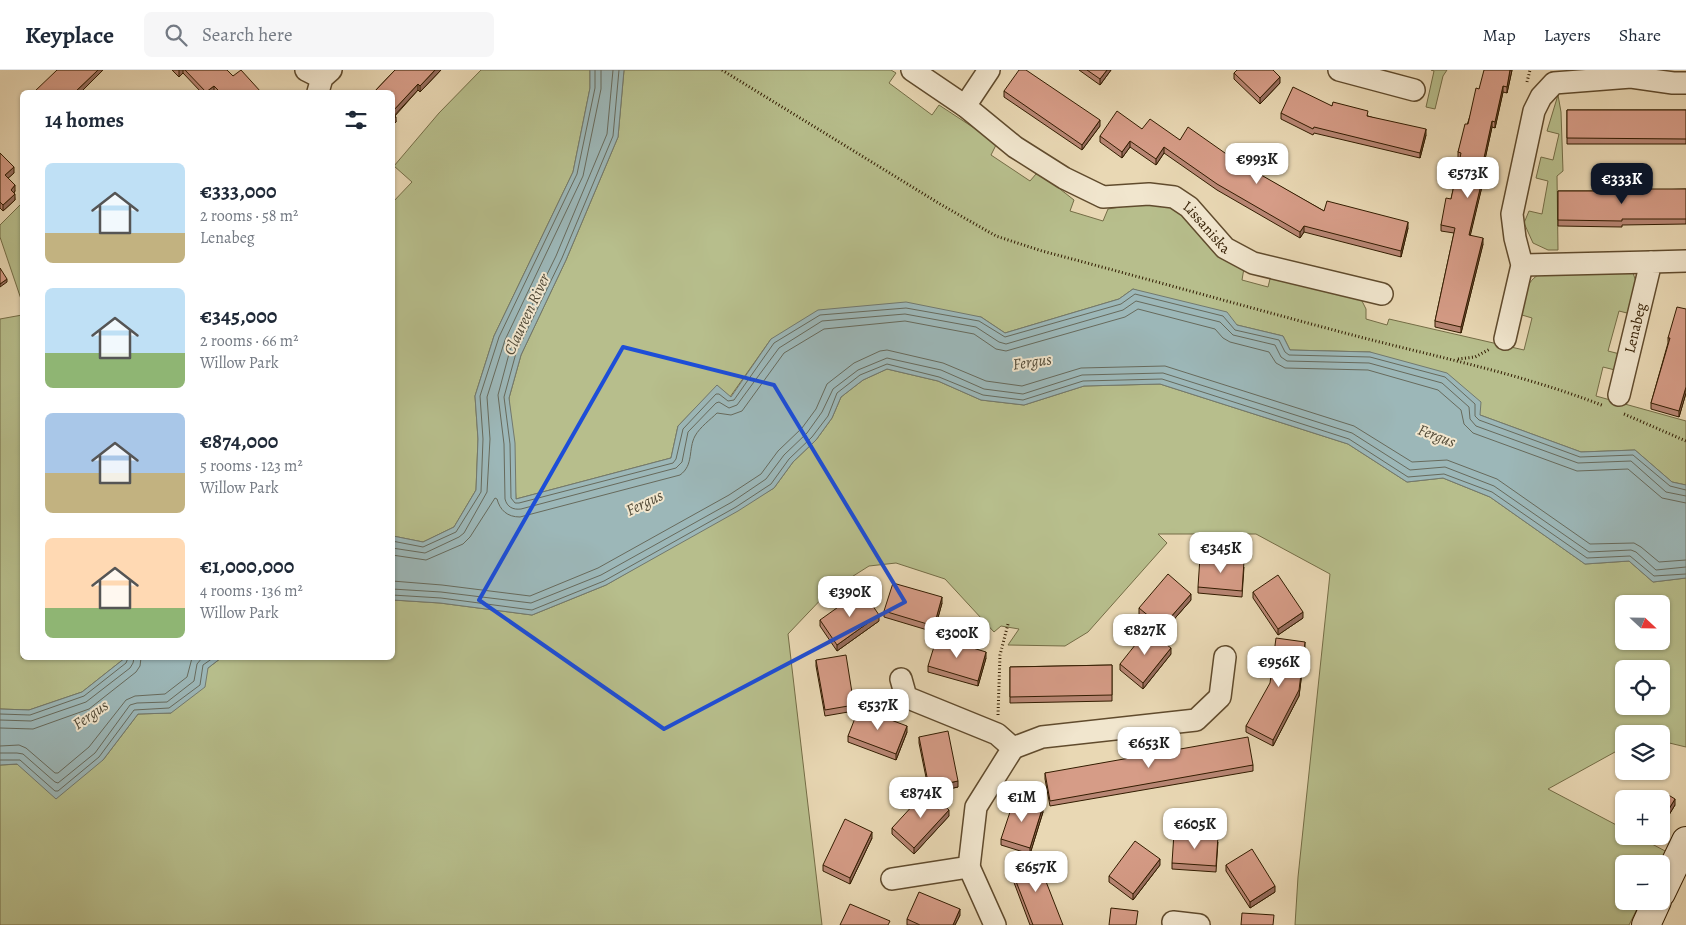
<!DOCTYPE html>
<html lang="en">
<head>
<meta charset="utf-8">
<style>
	:root { --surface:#fff; --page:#f6f6f7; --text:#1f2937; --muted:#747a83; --line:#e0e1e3; --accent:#111827 }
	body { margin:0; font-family:Alegreya,serif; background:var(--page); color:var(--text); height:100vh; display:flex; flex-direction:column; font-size:19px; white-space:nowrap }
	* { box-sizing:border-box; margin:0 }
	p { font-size:16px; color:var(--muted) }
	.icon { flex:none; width:28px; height:28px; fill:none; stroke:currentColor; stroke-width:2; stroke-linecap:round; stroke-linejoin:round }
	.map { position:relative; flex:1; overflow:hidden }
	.details { position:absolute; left:20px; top:20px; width:375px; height:570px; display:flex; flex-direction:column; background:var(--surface); border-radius:8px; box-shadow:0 1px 4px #0004 }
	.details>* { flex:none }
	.needle { width:32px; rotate:112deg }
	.tools { position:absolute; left:1615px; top:525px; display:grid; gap:10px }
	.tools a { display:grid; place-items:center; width:55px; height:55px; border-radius:8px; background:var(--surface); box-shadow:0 1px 4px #0004; font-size:25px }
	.price { position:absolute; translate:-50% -42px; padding:0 11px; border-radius:10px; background:#fff; color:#222; font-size:16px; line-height:32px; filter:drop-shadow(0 1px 2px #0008) }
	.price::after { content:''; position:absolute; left:50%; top:30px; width:15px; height:11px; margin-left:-8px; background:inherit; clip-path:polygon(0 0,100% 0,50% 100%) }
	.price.selected { background:var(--accent); color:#fff }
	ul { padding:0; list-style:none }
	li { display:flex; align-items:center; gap:15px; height:125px; padding:0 25px }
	li span { display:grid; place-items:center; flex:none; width:140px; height:100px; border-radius:8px; color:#555 }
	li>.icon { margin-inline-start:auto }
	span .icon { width:60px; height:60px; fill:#fffc; stroke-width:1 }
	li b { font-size:21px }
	h2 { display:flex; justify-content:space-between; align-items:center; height:60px; padding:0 25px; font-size:21px }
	header { display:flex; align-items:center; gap:30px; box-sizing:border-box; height:70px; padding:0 25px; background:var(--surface); border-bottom:1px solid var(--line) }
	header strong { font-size:24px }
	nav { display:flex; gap:28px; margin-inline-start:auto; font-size:18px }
	.search { width:350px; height:45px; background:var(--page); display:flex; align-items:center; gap:12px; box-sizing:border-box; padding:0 18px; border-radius:8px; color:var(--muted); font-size:19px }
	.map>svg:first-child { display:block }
	.green { fill:#b7be8c; stroke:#746d46; fill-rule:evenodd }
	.water { fill:#9cb7b8; stroke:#72796e }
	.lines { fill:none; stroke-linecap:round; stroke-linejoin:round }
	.shore { stroke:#676a5c; stroke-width:1 }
	.street-casing { stroke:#604b2d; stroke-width:24 }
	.secondary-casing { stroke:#321c00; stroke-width:30 }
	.path { stroke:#321c00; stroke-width:3; stroke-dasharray:1 2.5; stroke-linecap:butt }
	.street { stroke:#f1e6ce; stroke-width:21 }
	.secondary { stroke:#f1e6ce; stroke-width:28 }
	.wall { fill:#b88674; stroke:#321c00 }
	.shaded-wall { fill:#966d5e; stroke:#321c00 }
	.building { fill:#d69c87; stroke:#321c00 }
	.marked { fill:none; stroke:#1d4ed8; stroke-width:4; stroke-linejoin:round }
	.labels { text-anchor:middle; stroke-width:4; stroke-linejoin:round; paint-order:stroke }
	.street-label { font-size:15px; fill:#321c00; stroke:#f1e6ce }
	.water-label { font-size:16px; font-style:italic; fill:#524a37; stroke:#f1e6ce }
</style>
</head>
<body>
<header>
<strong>Keyplace</strong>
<div class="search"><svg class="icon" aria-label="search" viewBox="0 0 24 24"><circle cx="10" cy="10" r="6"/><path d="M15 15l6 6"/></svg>Search here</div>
<nav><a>Map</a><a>Layers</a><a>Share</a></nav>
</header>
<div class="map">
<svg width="1686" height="855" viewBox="0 0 1686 855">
	<rect width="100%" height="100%" fill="#e9d8b4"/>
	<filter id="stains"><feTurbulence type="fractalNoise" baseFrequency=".004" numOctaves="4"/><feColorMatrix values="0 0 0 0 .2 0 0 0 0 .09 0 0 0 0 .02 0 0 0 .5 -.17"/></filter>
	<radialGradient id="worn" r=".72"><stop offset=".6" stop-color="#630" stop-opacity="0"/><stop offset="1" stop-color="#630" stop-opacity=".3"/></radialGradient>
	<path class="green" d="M481 0H590V18L573 102 494 266 475 326 478 369 476 420 454 457 423 472 393 466 392 133 412 112 394 96 439 43Z
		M624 0H891L896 3 889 13 932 45 939 35 997 73 991 85 1030 111 1036 104 1042 105 1074 130 1070 141 1103 151 1108 139 1155 131 1169 133 1244 198 1242 210 1268 217 1271 205 1360 227 1366 239V249L1387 255 1389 249 1524 280 1532 248 1522 245C1525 227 1524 211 1542 203H1633L1638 217 1631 244 1619 241 1608 281 1620 284 1615 300 1603 297 1596 326 1686 351V415L1672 412 1635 380 1581 382 1480 345 1370 282 1290 280 1283 266 1237 255 1133 219 1119 229 1005 263 981 247 771 269 730 327 717 316 678 356 671 388 516 429 509 328 521 285 566 190 618 67Z
		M1431 0H1447L1443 6 1435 39 1426 37 1434 1Z
		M1558 25 1561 42 1563 101 1557 106 1558 180H1548L1533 173 1524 153 1529 141 1542 144 1548 111 1536 108 1541 87 1553 90 1559 64 1547 61Z
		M22 133V232L0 167V155Z
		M22 245V588H125L82 622 29 640 0 639V249Z
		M887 299 938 311 981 330 1024 335 1084 316 1160 314 1348 374 1407 412 1443 408 1490 427 1585 494 1629 491 1653 512 1686 508V677L1661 671V664H1624V677L1548 719 1624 759V766H1637L1667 782 1661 794H1624V831H1641L1629 855H1295L1298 807 1330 504 1256 464H1158L1167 473 1088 562 1065 576 1008 575 1019 559 1001 556 994 562 945 509 896 493 869 496 828 522 788 564 822 855H0V695L103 690 138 644 171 643 208 598 221 588H392L393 530 440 533 532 545 606 515 774 418 793 392 816 370 832 348 841 327 863 310ZM1624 534H1661V571H1624ZM1624 599H1661V636H1624Z"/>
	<path class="water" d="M590 0H624L618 67 566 190 521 285 509 328 515 373 516 429 671 388 678 356 717 315 731 327 771 269 818 240 906 232 981 247 1005 263 1119 229 1133 219 1227 242 1237 255 1283 266 1290 280 1370 282 1447 303 1481 332 1480 345 1581 382 1635 380 1672 412 1686 415V508L1653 512 1629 491 1585 494 1490 427 1443 408 1407 412 1348 374 1160 314 1084 316 1024 335 981 330 938 311 887 299 863 310 841 327 832 348 816 370 793 392 774 418 738 441 606 515 532 545 440 533 393 530V466L423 472 454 457 476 420 478 369 475 326 494 266 573 102 590 18Z
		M125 588H221L208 598 205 617 171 643 138 644 103 690 56 729 17 694 0 695V639L29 640 82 622Z"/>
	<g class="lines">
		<path class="shore" d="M613 0 607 64 556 186 510 280 498 325 504 374 505 429C507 437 513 440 521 439L676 398 682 392 688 362 716 333 719 332 729 338 737 335 779 278 822 251 905 244 976 257 999 272 1006 274 1123 240 1136 231 1220 252 1233 265 1275 275 1281 287 1287 291 1369 293 1442 313 1469 337 1470 349 1476 356 1578 393 1631 391 1666 422 1686 426
			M619 0 613 66 562 188 516 283 504 327 510 374 511 428 515 433H519L673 393 676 389 683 359 716 324H719L728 331 734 330 774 273 820 245 906 238 979 251 1005 267 1121 234 1135 224 1223 246 1235 260 1279 270 1285 282 1289 285 1370 287 1445 307 1475 334V346L1479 350 1580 387 1633 385 1670 416 1686 420
			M392 471 423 477 456 462 481 422 483 369 480 326 499 267 577 104 595 18V0
			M392 478 425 483 459 467 464 463 487 422 490 369 487 327 505 270 583 106 601 19V0
			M392 485 426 490 463 474 470 467 495 428 497 429C500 440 507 447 520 447L680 405C694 395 688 379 695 366 700 357 710 350 717 343L731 345 742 341 784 283 824 259 905 251 974 264 996 279 1006 281 1125 247 1138 239 1215 259 1223 268 1230 272 1269 282 1276 293 1285 298 1368 300 1438 320 1461 340 1464 354 1473 363 1577 401 1628 399 1662 428 1686 433
			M392 511 442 515 530 526 598 498 729 425 761 404 778 381 802 358 816 339 827 314 854 293 880 281 887 280 943 293 986 311 1022 316 1081 298 1165 296 1354 356 1412 392 1447 390 1497 409 1590 474 1634 473 1641 477 1659 492 1686 490
			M392 519 441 522 531 533 601 505 732 432 766 409 784 385 807 363 822 342 833 319 858 300 887 288 941 300 984 319 1023 324 1082 305 1163 303 1352 363 1410 400 1445 397 1494 416 1589 482 1631 480 1636 482 1656 500 1686 497
			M392 525 441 528 532 540 604 511 736 437 771 414 789 389 812 367 828 346 837 323 860 305 887 294 939 307 983 325 1023 330 1083 311 1162 309 1349 369 1408 407 1444 404 1492 422 1587 488 1630 486 1654 506 1686 504
			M0 644 30 645 84 626 126 593 128 588
			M0 650 31 651 86 632 130 598 133 593 134 588
			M0 658 33 659 89 639 136 602 140 596 141 588
			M0 676 19 675 26 678 55 703H58L89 677 126 630 135 626 165 624 187 607 192 588
			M0 683H17L23 684 55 712 58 713 95 683 130 635 137 633 167 632 194 611 197 594 202 588
			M0 690H20L55 721H58L99 687 134 640 169 638 200 615 203 595 213 588"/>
		<g class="street-casing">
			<g id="street">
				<path d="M306 0 322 8"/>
				<path id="s1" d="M912 0 965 36 1015 77 1064 108 1103 127 1149 124 1174 127 1189 137 1225 178 1253 193 1382 224"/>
				<path d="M1339 0 1414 20"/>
				<path d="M318 22 322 8 331 0"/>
				<path d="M965 36 989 0"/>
				<path d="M1522 195 1651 192"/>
				<path d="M1505 269 1522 195 1515 168 1512 144 1534 41 1541 27 1554 13 1631 7 1673 13H1686"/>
				<path id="s2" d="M1619 325 1651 192 1686 191"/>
				<path d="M1013 678 1042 667 1196 650 1220 627 1225 587"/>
				<path d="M969 797 995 855"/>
				<path d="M892 809 969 797 976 737 1013 678 997 664 906 627 901 609"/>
				<path d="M1173 852 1199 855"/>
			</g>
		</g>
		<g class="secondary-casing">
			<path id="secondary" d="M1661 823 1686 771
				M1646 855 1657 831"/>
		</g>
		<path class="path" d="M722 0 940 134 996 166 1042 181C1148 209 1254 239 1360 267 1442 288 1525 305 1604 336
			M1527 12 1530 0
			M1458 289 1475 287 1490 279
			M1624 344 1686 371
			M998 645 1000 585 1008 554"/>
		<use href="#street" class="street"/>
		<use href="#secondary" class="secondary"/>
	</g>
	<path class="wall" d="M172 0H227L233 6 261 22H201L183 3 179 7Z
		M395 0H441L420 22 418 20 395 46 396 52 392 56V22H375V21Z
		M1079 0H1111L1100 15Z
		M1512 0 1507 23 1503 22 1495 58 1492 57 1483 98 1485 104 1470 165 1483 174 1461 263 1435 257V251L1454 163 1441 161V155L1451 129 1460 89 1458 88V82L1479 19Z
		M1234 3 1280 13 1260 34 1234 9Z
		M1004 21 1100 56 1082 80 1004 27Z
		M1332 36 1368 46 1426 65 1420 88 1314 63 1313 65 1281 49V43Z
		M1567 40H1686V74H1567Z
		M1142 59 1180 70 1242 95 1324 141 1408 158 1401 187 1304 162 1300 168 1217 120 1164 83 1156 95 1130 77 1122 88 1100 72V66Z
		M0 83 14 103 8 108 15 121 14 123 15 130 3 141 0 138Z
		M1686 119V154L1622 155V157L1558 156V121H1630Z
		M1686 239V323L1679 347 1651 339V333L1668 273V268Z
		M1244 497 1242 527 1198 523V517Z
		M1253 522 1303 548 1278 565 1253 528Z
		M1191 530 1162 563 1139 544V538Z
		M942 533 934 562 884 547V541Z
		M820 550 879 551 837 581 820 556Z
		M1305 578 1299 626 1273 676 1246 662V656Z
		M1171 584 1143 619 1120 600V594Z
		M986 588 978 616 928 602V596Z
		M816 590 854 635V641L825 646 816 596Z
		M1112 595V631L1010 633V597Z
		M907 662 896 690 848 672V666Z
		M919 667 958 717 930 723 949 746 914 784 892 764V758L929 722 919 673Z
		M1253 695V701L1050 736 1045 709V703Z
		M1661 729 1675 735 1664 753 1661 751Z
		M1043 742 1030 784 1001 775V769Z
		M872 768 850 814 823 801V795Z
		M1218 772 1216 802 1172 799V793Z
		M1160 795 1133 830 1109 812V806Z
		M1226 795 1275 822 1250 838 1226 801Z
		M1010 796 1063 855H1030L1010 802Z
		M960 845 955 855H907V849Z"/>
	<path class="shaded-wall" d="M98 0H103L81 22H75Z
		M179 0H183V3L179 7Z
		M435 0H441L420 22V16Z
		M1107 0H1111L1100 15V9Z
		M1510 0H1512L1507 23V17Z
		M1280 7V13L1260 34V28Z
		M418 14V20L392 48V42Z
		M214 16V22H206Z
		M1503 16V22L1495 58V52Z
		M396 47V52L392 56V50Z
		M1100 50V56L1082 80V75Z
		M1492 51V57L1482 103V97Z
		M1426 59V65L1420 88V83Z
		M1130 71V77L1122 88V82Z
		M1164 77V83L1156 95V89Z
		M14 97V103L5 111V105Z
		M1485 98V104L1469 171V165Z
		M15 115V121L11 126V120Z
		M15 124V130L3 141V135Z
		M1408 152V158L1401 187V181Z
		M1304 156V162L1300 168V162Z
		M1483 168V174L1461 263V257Z
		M7 209V212L0 217V214Z
		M1686 317V323L1679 347V341Z
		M1191 524V530L1162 563V557Z
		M942 527V533L934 562V556Z
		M1303 542V548L1278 565V559Z
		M879 545V551L837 581V575Z
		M1305 572V578L1299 626 1273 676V670Z
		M1171 578V584L1143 619V613Z
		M986 582V588L978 616V611Z
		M907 656V662L896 690V684Z
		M958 711V717L929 723V717Z
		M1675 729V735L1664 753V747Z
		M1043 736V742L1030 784V778Z
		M949 740V746L914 784V778Z
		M872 762V768L850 814V808Z
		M1160 789V795L1133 830V824Z
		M1275 816V822L1250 838V832Z
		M960 839V845L955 855H953Z"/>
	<path class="building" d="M57 0H98L75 22H34Z
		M185 0H227L233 6 241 0 261 22H220L214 16 206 22Z
		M395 0H435L420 16 418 14 392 42V22H377L375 21Z
		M1019 0H1026L1100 50 1082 75 1004 21Z
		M1087 0H1107L1100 9Z
		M1237 0H1273L1280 7 1260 28 1234 3Z
		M1484 0H1510L1507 17 1503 16 1495 52 1492 51 1482 97 1485 98 1469 165 1483 168 1461 257 1435 251 1455 158 1441 155 1446 128 1451 129 1461 83 1458 82 1465 54H1468L1476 18 1479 19Z
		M1293 17 1332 36 1333 32 1368 41 1367 46 1426 59 1420 83 1314 57 1313 59 1281 43Z
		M1567 40H1686V69L1567 68Z
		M1117 41 1142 59 1150 49 1180 70 1188 57 1242 95V94L1324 141 1327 131 1408 152 1401 181 1304 156 1300 162 1217 114 1164 77 1156 89 1130 71 1122 82 1100 66Z
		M392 43 396 47 392 50Z
		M0 83 14 97 5 105 15 115 11 120 15 124 3 135 0 132Z
		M1630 119H1686V149H1622V151L1558 150V121H1630Z
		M0 198 7 209 0 214Z
		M1677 237 1686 239V317L1679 341 1651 333 1670 268H1668Z
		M1200 487 1244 491 1242 521 1198 517Z
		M1168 504 1191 524 1162 557 1139 538Z
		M1278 505 1303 542 1278 559 1253 522Z
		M893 513 942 527 934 556 884 541Z
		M862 520 879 545 837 575 820 550Z
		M1147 560 1171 578 1143 613 1120 594Z
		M937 567 986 582 978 611 928 596Z
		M1276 568 1305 572 1299 620 1273 670 1246 656 1270 613Z
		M846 585 854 635 825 640 816 590Z
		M1112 595V625L1010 627V597Z
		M859 638 907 656 896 684 848 666Z
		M948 661 958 711 929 717 919 667Z
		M1248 667 1253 695 1050 731 1045 703Z
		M927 720 949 740 914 778 892 758Z
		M1662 721 1675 729 1664 747 1661 745V729H1658Z
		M1015 727 1043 736 1030 778 1001 769Z
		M845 749 872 762 850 808 823 795Z
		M1174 763 1218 766 1216 796 1172 793Z
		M1135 771 1160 789 1133 824 1109 806Z
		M1252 779 1275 816 1250 832 1226 795Z
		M1036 786 1063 855H1033L1010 796Z
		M919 822 960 839 953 855H920L907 849Z
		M850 834 890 851 888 855H840Z
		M1111 838 1138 841 1136 855H1109Z
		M1242 843 1274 845 1273 855H1241Z"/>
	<path class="marked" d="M623 277 774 315 905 532 664 659 479 530Z"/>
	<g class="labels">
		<g class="street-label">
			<text dy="5" stroke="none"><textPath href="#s1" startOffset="346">Lissaniska</textPath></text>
			<text dy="5" stroke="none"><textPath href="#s2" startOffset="69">Lenabeg</textPath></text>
		</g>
		<g class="water-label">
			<text transform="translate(526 244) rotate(-65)" y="6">Claureen River</text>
			<text transform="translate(1032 291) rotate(-8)" y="6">Fergus</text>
			<text transform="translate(1437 365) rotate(21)" y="6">Fergus</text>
			<text transform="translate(644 432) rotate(-26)" y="6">Fergus</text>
			<text transform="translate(90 644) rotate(-35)" y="6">Fergus</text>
		</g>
	</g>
	<rect width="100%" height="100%" filter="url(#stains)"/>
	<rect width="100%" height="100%" fill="url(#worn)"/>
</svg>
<div class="tools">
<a><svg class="needle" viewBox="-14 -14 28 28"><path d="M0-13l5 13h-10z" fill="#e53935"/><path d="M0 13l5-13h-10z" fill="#747a83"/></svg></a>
<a><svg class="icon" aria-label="locate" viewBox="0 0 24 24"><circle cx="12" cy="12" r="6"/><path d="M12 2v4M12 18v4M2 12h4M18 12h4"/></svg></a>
<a><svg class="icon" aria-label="layers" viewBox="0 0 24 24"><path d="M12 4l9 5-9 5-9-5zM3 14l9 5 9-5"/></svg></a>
<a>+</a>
<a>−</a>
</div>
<b class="price" style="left:1257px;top:115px">€993K</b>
<b class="price" style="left:1468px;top:129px">€573K</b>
<b class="price selected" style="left:1622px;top:135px">€333K</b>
<b class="price" style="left:1221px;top:504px">€345K</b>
<b class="price" style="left:850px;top:548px">€390K</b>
<b class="price" style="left:1145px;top:586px">€827K</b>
<b class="price" style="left:957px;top:589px">€300K</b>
<b class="price" style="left:1279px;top:618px">€956K</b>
<b class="price" style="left:878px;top:661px">€537K</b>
<b class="price" style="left:1149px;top:699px">€653K</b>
<b class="price" style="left:921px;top:749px">€874K</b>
<b class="price" style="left:1022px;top:753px">€1M</b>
<b class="price" style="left:1195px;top:780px">€605K</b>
<b class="price" style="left:1036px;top:823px">€657K</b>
<section class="details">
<h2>14 homes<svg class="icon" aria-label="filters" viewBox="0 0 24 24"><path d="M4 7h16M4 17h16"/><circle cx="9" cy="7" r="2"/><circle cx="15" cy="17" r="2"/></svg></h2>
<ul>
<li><span style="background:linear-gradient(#bfe0f5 70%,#c2b280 0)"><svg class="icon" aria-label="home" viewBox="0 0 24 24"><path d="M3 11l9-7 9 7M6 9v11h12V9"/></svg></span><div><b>€333,000</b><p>2 rooms · 58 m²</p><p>Lenabeg</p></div></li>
<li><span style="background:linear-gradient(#bfe0f5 65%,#8fb573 0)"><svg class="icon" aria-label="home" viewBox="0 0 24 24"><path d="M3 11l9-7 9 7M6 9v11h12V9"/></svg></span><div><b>€345,000</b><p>2 rooms · 66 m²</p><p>Willow Park</p></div></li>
<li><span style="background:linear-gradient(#a9c7e8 60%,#c2b280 0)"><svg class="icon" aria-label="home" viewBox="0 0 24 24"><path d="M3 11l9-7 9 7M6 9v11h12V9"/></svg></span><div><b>€874,000</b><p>5 rooms · 123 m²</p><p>Willow Park</p></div></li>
<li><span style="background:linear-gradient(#ffd9b3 70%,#8fb573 0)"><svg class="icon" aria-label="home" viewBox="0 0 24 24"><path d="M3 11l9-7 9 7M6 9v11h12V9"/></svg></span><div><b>€1,000,000</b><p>4 rooms · 136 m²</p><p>Willow Park</p></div></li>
</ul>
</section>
</div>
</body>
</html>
